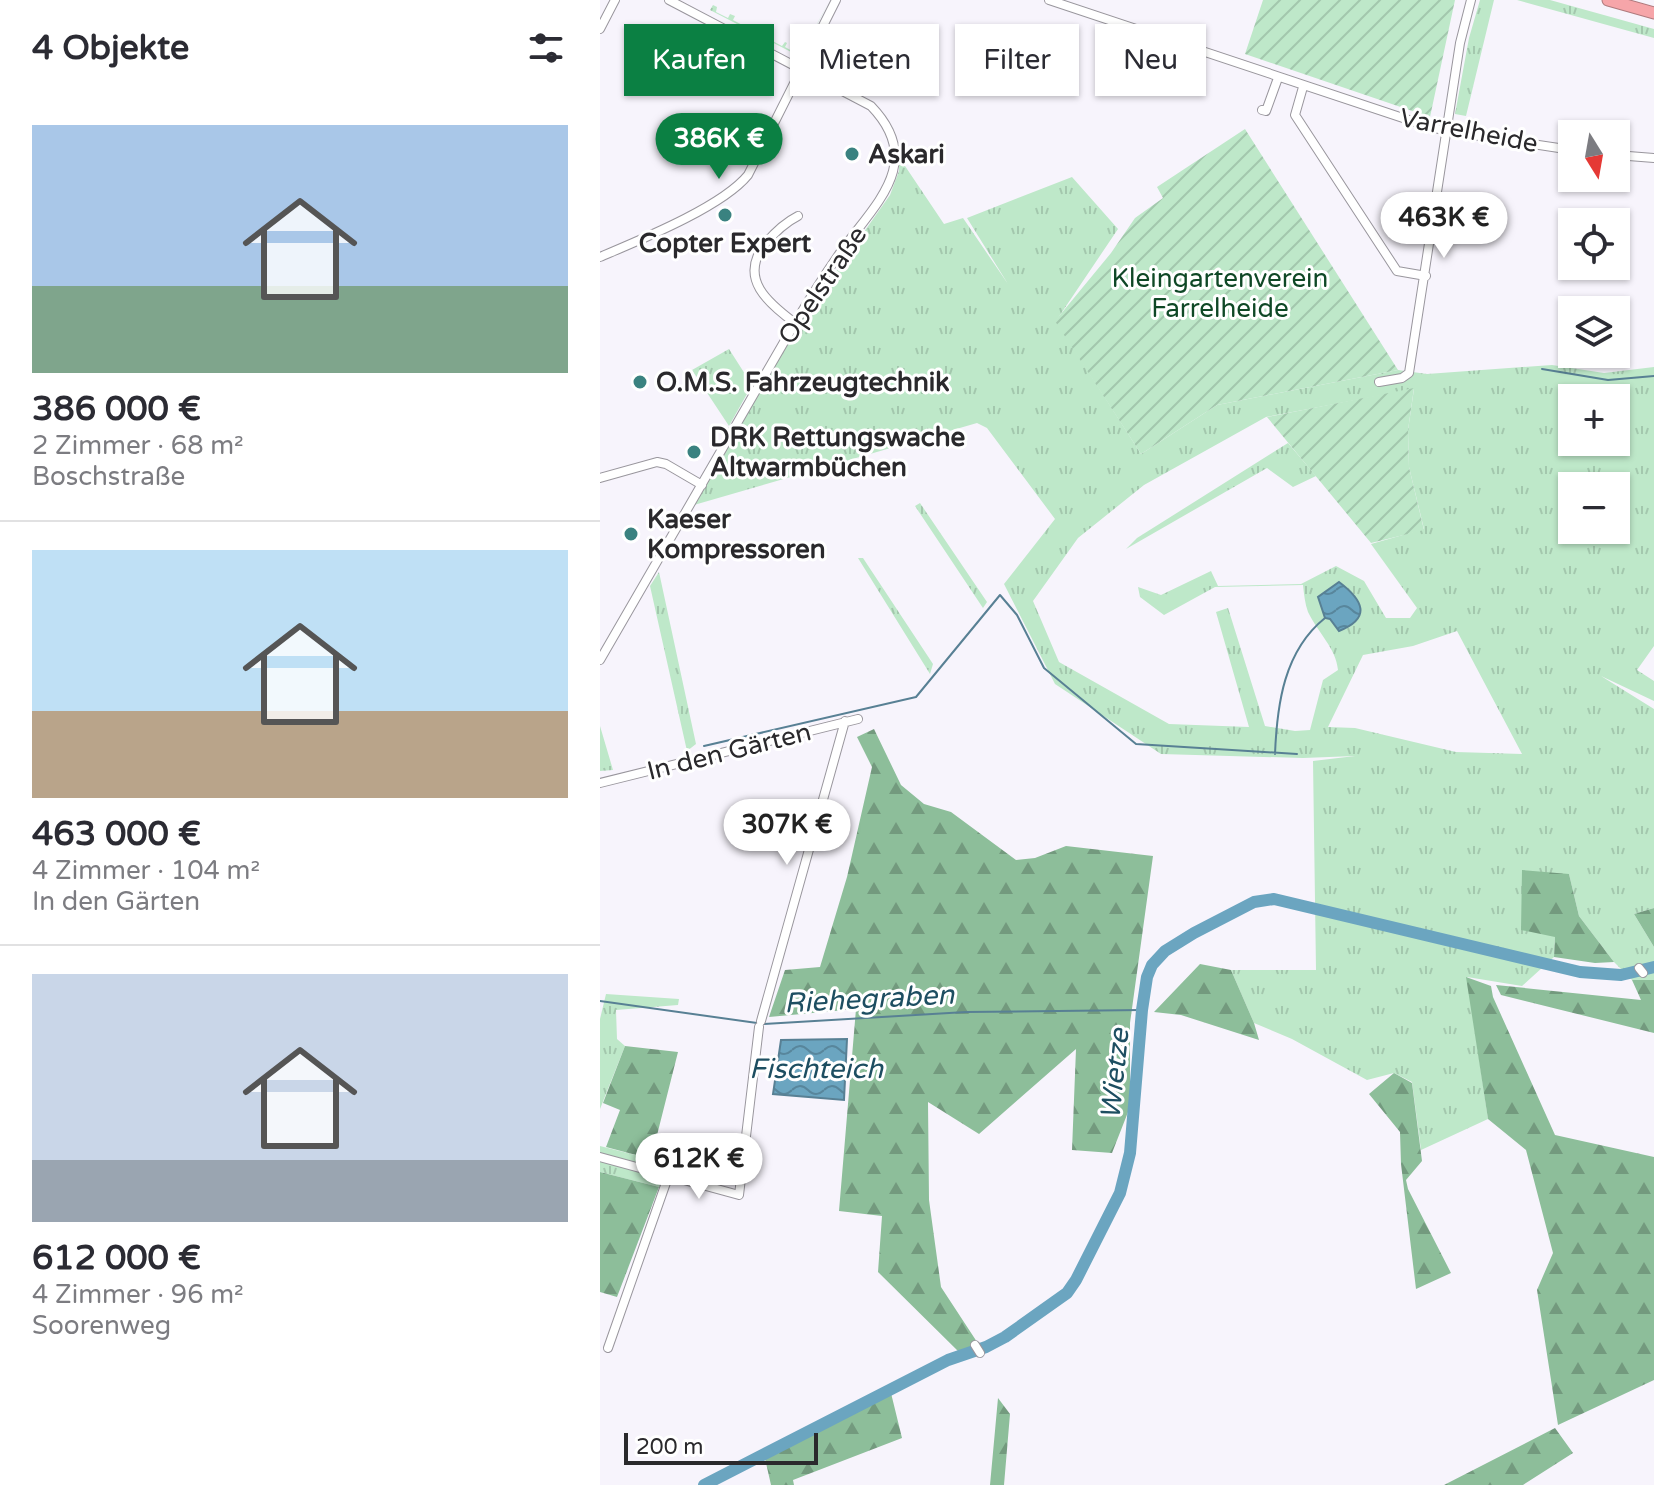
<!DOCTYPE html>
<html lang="de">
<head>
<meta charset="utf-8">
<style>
	:root { --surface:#fff; --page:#f2f2f3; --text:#2b2b33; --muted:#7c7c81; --line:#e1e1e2; --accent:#0b8043 }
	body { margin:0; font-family:"Varela Round",sans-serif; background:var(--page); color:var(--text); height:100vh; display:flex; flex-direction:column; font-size:30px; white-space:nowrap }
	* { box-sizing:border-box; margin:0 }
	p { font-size:26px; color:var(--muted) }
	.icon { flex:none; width:44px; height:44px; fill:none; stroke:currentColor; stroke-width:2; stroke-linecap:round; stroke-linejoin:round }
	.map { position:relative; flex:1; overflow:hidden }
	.drawer { display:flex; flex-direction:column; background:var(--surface); width:600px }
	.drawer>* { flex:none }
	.top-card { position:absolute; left:24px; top:24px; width:760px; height:72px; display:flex; gap:16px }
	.needle { width:52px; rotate:169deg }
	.tools { position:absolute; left:958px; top:120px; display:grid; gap:16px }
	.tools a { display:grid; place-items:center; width:72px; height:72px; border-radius:0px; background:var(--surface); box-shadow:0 2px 6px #0004; font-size:40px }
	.scale { position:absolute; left:24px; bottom:20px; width:194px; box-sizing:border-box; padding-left:8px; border:4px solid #2a292c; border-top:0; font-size:22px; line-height:28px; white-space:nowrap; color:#2a292c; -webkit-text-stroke:6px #fff; paint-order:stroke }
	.price { position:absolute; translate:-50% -68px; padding:0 18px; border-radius:28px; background:#fff; color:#222; font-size:26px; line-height:52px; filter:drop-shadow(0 2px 4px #0008) }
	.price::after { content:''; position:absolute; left:50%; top:48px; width:24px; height:18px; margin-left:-12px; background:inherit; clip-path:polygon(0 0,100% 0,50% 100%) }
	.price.selected { background:var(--accent); color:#fff }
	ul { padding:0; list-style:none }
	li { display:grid; align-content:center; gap:16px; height:424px; padding:0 32px }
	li+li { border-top:2px solid var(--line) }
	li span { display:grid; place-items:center; height:248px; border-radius:0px; color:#555 }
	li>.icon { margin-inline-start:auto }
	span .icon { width:144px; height:144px; fill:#fffc; stroke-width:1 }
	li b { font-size:34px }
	h2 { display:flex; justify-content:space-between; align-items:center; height:96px; padding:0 32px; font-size:34px }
	.chip { padding:0 28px; border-radius:0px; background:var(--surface); box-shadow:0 2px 6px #0004; font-size:28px; line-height:72px }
	.chip.selected { background:var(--accent); color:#fff }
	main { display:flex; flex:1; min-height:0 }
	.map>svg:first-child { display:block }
	.grass { fill:url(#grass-tufts); fill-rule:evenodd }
	.forest { fill:url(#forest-firs) }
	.garden { fill:url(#garden-furrows) }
	.water { fill:url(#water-waves); stroke:#588094; stroke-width:2 }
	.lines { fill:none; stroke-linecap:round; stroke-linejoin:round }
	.stream { stroke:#588094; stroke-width:2 }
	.river { stroke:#6ba5c0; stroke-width:12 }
	.minor-casing { stroke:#99969d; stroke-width:10 }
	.highway-casing { stroke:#af7a7d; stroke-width:13 }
	.minor { stroke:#fff; stroke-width:8 }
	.highway { stroke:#f6a5a9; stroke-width:11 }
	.poi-dot { fill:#3a8280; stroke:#fff; stroke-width:3 }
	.labels { text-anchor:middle; stroke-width:6; stroke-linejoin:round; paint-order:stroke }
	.street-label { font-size:26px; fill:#2a292c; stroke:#fff }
	.poi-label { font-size:26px; font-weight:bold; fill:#2a292c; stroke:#fff; text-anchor:start }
	.park-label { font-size:26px; fill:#0f4826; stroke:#fff }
	.water-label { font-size:28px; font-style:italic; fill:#1d4e61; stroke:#fff }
</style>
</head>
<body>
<main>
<section class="drawer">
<h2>4 Objekte<svg class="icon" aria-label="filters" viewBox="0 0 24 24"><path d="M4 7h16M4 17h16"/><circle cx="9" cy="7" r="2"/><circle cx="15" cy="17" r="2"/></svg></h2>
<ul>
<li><span style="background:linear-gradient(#a9c7e8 65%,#7fa58c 0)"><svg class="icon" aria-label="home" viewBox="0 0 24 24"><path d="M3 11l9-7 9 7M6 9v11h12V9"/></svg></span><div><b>386 000 €</b><p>2 Zimmer · 68 m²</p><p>Boschstraße</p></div></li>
<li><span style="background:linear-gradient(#bfe0f5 65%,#b9a48a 0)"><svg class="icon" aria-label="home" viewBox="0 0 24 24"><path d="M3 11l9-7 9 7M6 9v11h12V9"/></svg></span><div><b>463 000 €</b><p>4 Zimmer · 104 m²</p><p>In den Gärten</p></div></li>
<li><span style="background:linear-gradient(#c9d6e8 75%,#9aa5b1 0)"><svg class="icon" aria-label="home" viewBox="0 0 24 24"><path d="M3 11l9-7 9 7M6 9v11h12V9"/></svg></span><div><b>612 000 €</b><p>4 Zimmer · 96 m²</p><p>Soorenweg</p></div></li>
</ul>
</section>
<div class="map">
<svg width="1054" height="1485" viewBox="0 0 1054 1485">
	<defs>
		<pattern id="grass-tufts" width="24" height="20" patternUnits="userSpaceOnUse" patternTransform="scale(2)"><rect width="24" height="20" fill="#bee8c9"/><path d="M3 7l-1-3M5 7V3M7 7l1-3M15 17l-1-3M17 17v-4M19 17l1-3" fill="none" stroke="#a3c7ad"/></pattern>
		<pattern id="forest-firs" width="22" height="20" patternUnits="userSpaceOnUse" patternTransform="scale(2)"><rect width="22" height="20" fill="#8dbe9a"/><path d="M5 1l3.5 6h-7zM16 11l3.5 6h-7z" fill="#739a7e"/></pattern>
		<pattern id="garden-furrows" width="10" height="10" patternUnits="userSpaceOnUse" patternTransform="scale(2)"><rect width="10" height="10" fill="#bee8c9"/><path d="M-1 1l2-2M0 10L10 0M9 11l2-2" fill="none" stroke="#a3c7ad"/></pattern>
		<pattern id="water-waves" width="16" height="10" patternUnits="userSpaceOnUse" patternTransform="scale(2)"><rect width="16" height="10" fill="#6ba5c0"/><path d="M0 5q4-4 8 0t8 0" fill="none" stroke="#58869c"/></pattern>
	</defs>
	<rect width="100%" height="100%" fill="#f7f4fc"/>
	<path class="grass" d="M230 0 204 49 197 53 191 52 110 10 113 5 117 7 116 12 128 18 130 14 135 16 133 20 182 46 185 42 187 43 185 47 194 52 196 47 205 46Z
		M880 0H894L866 116 855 114 869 38Z
		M917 0H950L1054 29V38Z
		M299 149 305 166 344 224 363 218 408 284 367 218 472 177 518 229 456 321 541 454 617 405 798 370 827 374 952 365 1004 373 1054 367V646L1037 670 1054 681V701L1001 676 1054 709V908L1034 914 1054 947V980H1032L1014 962 979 916 969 874 955 937 954 957 922 986 867 977 888 1119 821 1150 812 1082 794 1073 767 1080 692 1039 654 1023 631 970H716L713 761 755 756 703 758 561 754 455 684 404 584 455 519 387 428 377 423 94 505 194 331 290 195 299 171ZM814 389 808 430 809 467 824 529 771 544 817 608 810 618H786L764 581 736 566 701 584 618 586 611 571 561 595 538 587 540 597 564 615 615 587 703 585C704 594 705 604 708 612 718 633 736 648 738 670L723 680 710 730 695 731 665 726 628 608 616 612 649 727 569 724 459 662 433 601 478 538 544 485 666 417ZM972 398H1016V442H972ZM972 486H1016V530H972ZM857 631 922 754 856 752 755 728 728 727 763 655 813 646Z
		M129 349 152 385 129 426 92 370Z
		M688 443 716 476 693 487 667 468 526 549 537 538Z
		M320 503 387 602 383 608 315 506Z
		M258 558H263L333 664 330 674Z
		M59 572 96 744 87 751 50 586Z
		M0 726 13 770 0 771Z
		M6 994 79 999 78 1005 16 1010 17 1039 25 1046 0 1109V1019Z
		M0 1146 51 1159 47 1171 68 1177 59 1187 0 1172Z"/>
	<path class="forest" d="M274 729 301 785 324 804 351 812 416 860 435 858 466 846 553 856 530 1023V1107L512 1153 472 1150 476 1049 379 1134 328 1102 329 1200 341 1287 379 1345 361 1354 278 1272 282 1216 239 1211 256 1009 169 1017 185 970 220 967 247 877 272 767 257 737Z
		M922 870 969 874 979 916 1014 962 995 963 954 957 955 937 921 930Z
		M1054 908V947L1034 914Z
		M600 964 631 970 654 1023 659 1040 581 1015 554 1012Z
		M866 977 891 986 893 997 955 1135 1054 1157V1380L958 1425 937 1290 953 1253 926 1150 888 1119Z
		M1032 980H1054V1033L901 995 896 985 1041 1000Z
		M25 1046 78 1052 51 1159 6 1147 20 1110 3 1103Z
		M794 1073 812 1083 822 1161 806 1180 808 1189 851 1273 816 1289 801 1164 800 1132 769 1094Z
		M0 1172 59 1187 17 1297 0 1292Z
		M290 1389 302 1438 193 1480 194 1485H171L164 1454Z
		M398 1398 410 1414 404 1485H390Z
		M955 1428 973 1453 923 1485H844Z"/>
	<path class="garden" d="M663 0H855L830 117 645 54Z
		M645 129 798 370 617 405 541 454 455 321 511 253 535 218 563 198 557 187Z
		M814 388 808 430 809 467 824 530 771 543 667 417Z"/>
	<path class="water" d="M739 582C763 600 772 618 739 631L730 619 725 618 718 597Z
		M247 1039 244 1100 173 1094 181 1040Z"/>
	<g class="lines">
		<path class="stream" d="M942 369 1008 380 1054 376
			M104 746 316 697 400 595 417 615 444 668 536 744 697 754
			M675 754C677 704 684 651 725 618
			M0 1001 157 1023
			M164 1024 366 1012 542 1010"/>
		<path class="river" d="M104 1485 348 1360 386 1347 405 1337 467 1293 476 1280 520 1193 530 1153 542 1010 547 977 552 965 565 951 594 933 654 902 674 899 980 972 1021 975 1054 967"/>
		<g class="minor-casing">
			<path id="minor" d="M449 0 827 126 846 131 972 150
				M0 29 15 0
				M703 87 695 115 797 271 826 276
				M662 110 666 111 678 78
				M1016 155 1054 158
				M0 257C40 240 122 207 148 175L236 0
				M195 323C168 303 139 279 164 245 174 233 184 223 198 216
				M779 382 802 378 809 373 860 43 871 0
				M0 478 57 462 66 464 102 485
				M0 660 195 323C210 298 225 274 242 250 276 203 325 162 271 106L69 0
				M0 783 258 719
				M1039 968 1043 973
				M161 1021 245 721
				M0 1157 139 1195 159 1027
				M375 1345 380 1353
				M8 1348 68 1177"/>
		</g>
		<g class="highway-casing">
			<path id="highway" d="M1008 0 1054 13"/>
		</g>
		<use href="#minor" class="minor"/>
		<use href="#highway" class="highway"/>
	</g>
	<g class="poi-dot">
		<circle cx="252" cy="154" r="8"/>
		<circle cx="125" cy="215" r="8"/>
		<circle cx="40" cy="382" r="8"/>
		<circle cx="94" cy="452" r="8"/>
		<circle cx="31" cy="534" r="8"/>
	</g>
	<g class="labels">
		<g class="street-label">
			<text transform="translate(869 130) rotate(11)" y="9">Varrelheide</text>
			<text transform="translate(222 285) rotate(-56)" y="9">Opelstraße</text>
			<text transform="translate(129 751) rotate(-14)" y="9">In den Gärten</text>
		</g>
		<g class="poi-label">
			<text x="268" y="163">Askari</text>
			<text x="125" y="252" text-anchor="middle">Copter Expert</text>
			<text x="56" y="391">O.M.S. Fahrzeugtechnik</text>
			<text x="110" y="446">DRK Rettungswache<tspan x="110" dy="30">Altwarmbüchen</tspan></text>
			<text x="47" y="528">Kaeser<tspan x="47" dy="30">Kompressoren</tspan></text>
		</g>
		<g class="park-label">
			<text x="620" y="287">Kleingartenverein<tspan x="620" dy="30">Farrelheide</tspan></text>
		</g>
		<g class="water-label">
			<text transform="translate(269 998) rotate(-3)" y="10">Riehegraben</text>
			<text x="216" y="1078">Fischteich</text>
			<text transform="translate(514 1074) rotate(-84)" y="10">Wietze</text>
		</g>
	</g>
</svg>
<div class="tools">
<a><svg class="needle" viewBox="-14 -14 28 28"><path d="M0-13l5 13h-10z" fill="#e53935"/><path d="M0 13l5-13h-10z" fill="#7c7c81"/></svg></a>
<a><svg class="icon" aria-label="locate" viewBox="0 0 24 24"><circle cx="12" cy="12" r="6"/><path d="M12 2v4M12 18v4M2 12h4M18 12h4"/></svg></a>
<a><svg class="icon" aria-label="layers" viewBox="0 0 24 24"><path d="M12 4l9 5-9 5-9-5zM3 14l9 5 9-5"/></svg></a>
<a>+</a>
<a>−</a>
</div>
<div class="scale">200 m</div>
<b class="price selected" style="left:119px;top:181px">386K €</b>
<b class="price" style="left:844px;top:260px">463K €</b>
<b class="price" style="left:187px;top:867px">307K €</b>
<b class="price" style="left:99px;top:1201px">612K €</b>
<div class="top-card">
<a class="chip selected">Kaufen</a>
<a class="chip">Mieten</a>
<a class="chip">Filter</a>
<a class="chip">Neu</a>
</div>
</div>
</main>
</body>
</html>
